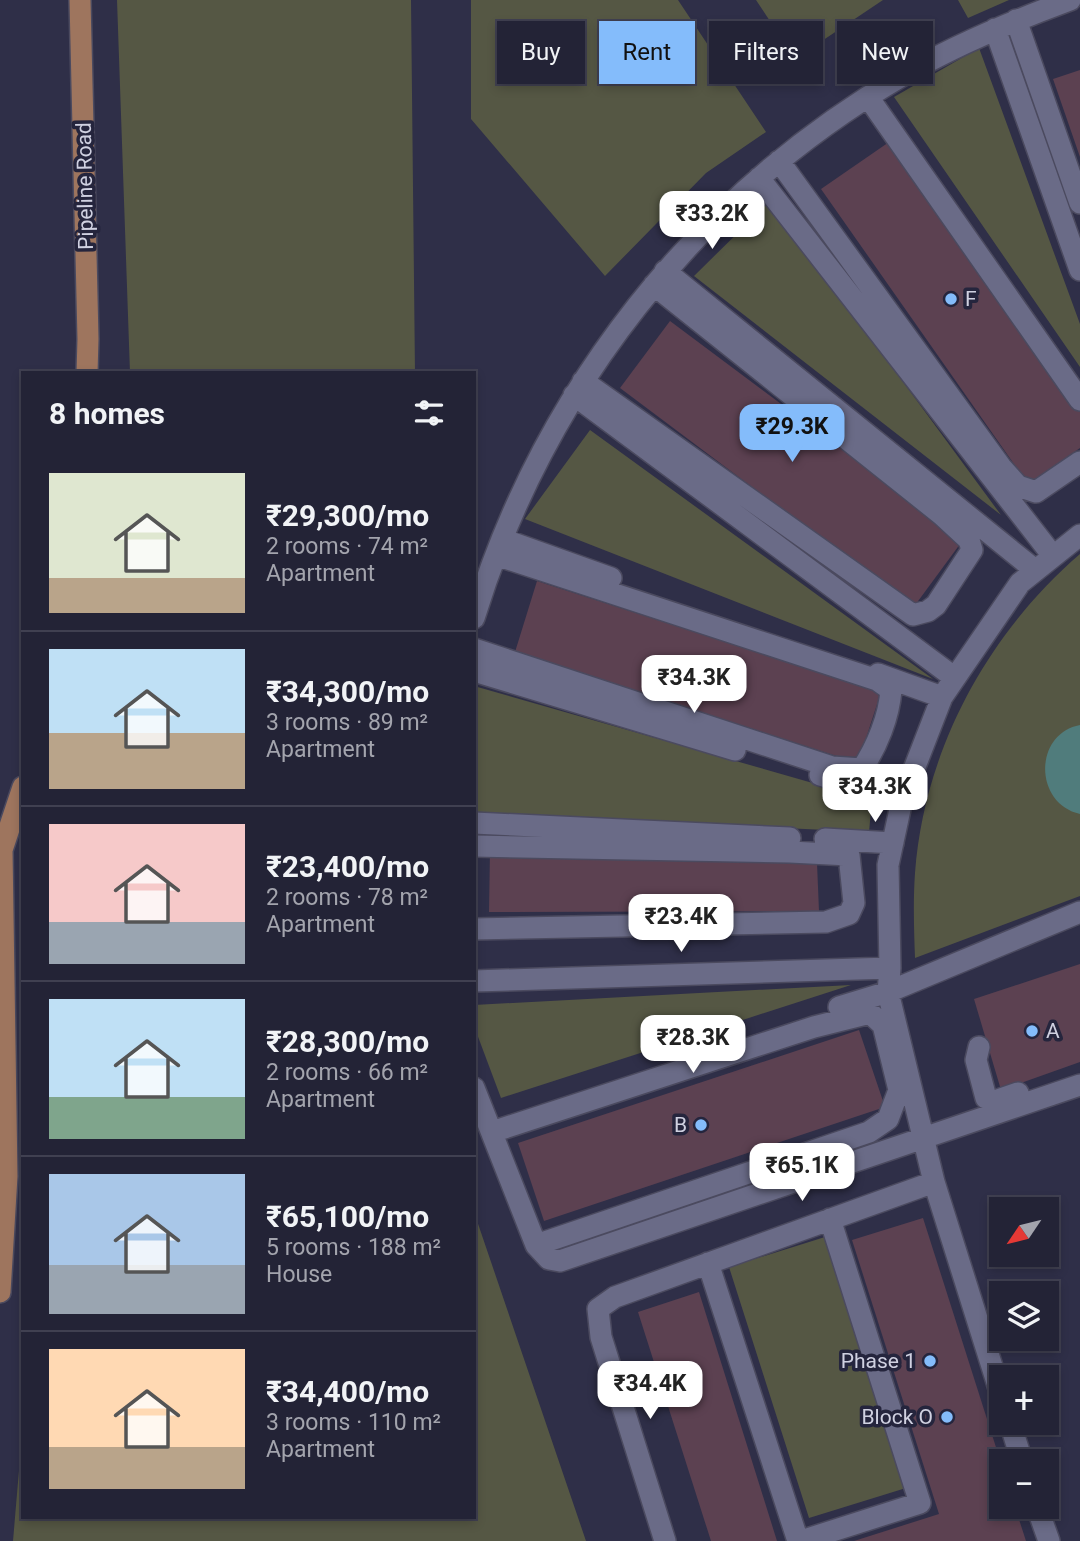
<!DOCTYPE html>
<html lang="en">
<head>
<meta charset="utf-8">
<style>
	:root { --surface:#232336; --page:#2f2f42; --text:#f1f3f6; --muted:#a3a4ad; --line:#404051; --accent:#84bcfb }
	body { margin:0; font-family:Roboto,sans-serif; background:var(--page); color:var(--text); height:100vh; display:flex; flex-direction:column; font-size:26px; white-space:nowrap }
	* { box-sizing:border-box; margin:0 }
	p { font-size:23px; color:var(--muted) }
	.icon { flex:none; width:38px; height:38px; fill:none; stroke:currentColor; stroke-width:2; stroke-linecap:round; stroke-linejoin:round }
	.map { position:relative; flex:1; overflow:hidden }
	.details { position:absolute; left:21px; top:371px; width:455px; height:1148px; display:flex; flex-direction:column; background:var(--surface); border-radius:0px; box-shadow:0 4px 10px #0003,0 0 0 2px var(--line) }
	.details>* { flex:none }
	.guide { position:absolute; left:497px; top:21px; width:478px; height:63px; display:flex; gap:14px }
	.needle { width:46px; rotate:235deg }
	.controls { position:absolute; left:989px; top:1197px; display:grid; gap:14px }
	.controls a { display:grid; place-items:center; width:70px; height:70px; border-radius:0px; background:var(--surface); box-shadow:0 4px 10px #0003,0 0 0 2px var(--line); font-size:35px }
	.price { position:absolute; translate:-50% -60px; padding:0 16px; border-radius:14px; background:#fff; color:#222; font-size:23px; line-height:46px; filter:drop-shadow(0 2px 4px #0008) }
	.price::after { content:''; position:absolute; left:50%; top:42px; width:21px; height:16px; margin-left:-10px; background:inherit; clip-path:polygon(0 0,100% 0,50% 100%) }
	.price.current { background:var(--accent); color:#111 }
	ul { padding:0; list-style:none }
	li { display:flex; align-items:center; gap:21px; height:175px; padding:0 28px }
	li+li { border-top:2px solid var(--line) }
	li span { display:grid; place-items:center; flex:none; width:196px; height:140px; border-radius:0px; color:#555 }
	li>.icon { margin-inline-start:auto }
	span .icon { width:84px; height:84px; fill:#fffc; stroke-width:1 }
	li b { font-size:30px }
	h2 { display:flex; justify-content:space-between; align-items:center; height:84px; padding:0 28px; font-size:30px }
	.tag { padding:0 24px; border-radius:0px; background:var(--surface); box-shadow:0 4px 10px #0003,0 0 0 2px var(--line); font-size:24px; line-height:63px }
	.tag.current { background:var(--accent); color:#111 }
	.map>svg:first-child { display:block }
	.green { fill:#555744 }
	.water { fill:#507c7c }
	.building { fill:#5c4151 }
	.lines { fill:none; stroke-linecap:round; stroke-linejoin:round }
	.minor-casing { stroke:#4b4a5f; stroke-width:24 }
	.major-casing { stroke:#4b4a5f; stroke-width:24 }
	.minor { stroke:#6a6b87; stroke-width:21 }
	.major { stroke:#9e755e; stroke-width:21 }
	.poi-dot { fill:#84bcfb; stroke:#25253d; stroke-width:2.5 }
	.labels { text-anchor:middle; stroke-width:7; stroke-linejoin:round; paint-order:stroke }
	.street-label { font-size:21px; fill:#d0d1e1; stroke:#25253d }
	.poi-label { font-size:21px; fill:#d0d1e1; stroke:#25253d; text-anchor:end }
</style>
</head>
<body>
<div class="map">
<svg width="1080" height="1541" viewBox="0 0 1080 1541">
	<rect width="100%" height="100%" fill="#2f2f48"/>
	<path class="green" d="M117 0H411L415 373H130Z
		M471 0H678L766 132 706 173 605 276 471 119Z
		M756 0H883L795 59Z
		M958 0H1009L968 18Z
		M979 48 1080 324V367L894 97Z
		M770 201 1001 515 694 276Z
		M590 430 933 679 525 519Z
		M1080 554V896L915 958C914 930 913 901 915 873 924 750 988 633 1080 554Z
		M474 686 872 800 869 832 474 814Z
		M851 985 501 1098 474 1026V1005Z
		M474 1212 586 1541H13L23 1423V1517H474Z
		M825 1237 906 1488 809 1518 729 1267Z"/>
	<path class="water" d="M1080 725V814C1034 804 1033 734 1080 725Z"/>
	<path class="building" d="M1080 70V157L1053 79Z
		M892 140 1080 409V448L1028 484 821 189Z
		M670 321 963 540 913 608 620 388Z
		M537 581 881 692 858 763 515 652Z
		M490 850 817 863 819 911 489 912Z
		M1080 964V1062L1001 1090 974 999Z
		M859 1030 885 1107 544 1221 518 1143Z
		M923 1218 1001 1463V1507H1015L1026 1541H854L939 1514 852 1240Z
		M699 1292 777 1541H711L638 1312Z"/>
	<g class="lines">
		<g class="minor-casing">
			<path id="minor" d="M1016 20 1080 203
				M995 29 1080 270
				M868 97 1080 400
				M779 161 1001 467 1018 486 1036 492 1080 462
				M759 178 1053 556
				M665 271 1035 570
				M583 381 913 615 928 611 936 605 972 550 969 540 942 515 654 285
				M574 395 955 678
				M502 539 611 578
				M474 618C544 390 696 196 902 76 955 45 1013 21 1070 0
				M474 649 832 767 862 769C877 746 889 717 891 690L877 680 496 555
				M474 671 735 750
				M878 674 942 697
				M820 775 902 800
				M474 823 790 838
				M825 839 893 843
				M474 846 790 852 849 855 854 903 849 914 826 922 474 929
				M474 981 890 968
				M839 1007 888 992 1080 912
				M979 1047 976 1060 986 1098 995 1101 1018 1093
				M474 1088 536 1245 549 1259 560 1261 1080 1085
				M492 1132 814 1027 870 1013 883 1025 899 1090 888 1119 869 1132 536 1245
				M708 1263 798 1541
				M1001 1395 934 1182 888 992 890 968 888 865 902 800 942 697 1020 583 1080 535
				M1010 1423 1022 1461
				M1037 1507 1049 1541
				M665 1541 601 1337 598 1309 615 1297 934 1182
				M801 1541 920 1503 830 1219"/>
		</g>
		<g class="major-casing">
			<path id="major" d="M80 0 88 339 87 373
				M0 1292 7 1176 2 850 23 787"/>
		</g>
		<use href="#minor" class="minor"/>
		<use href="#major" class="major"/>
	</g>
	<g class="poi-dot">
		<circle cx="951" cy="299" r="7"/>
		<circle cx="1032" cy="1031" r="7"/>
		<circle cx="701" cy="1125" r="7"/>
		<circle cx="930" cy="1361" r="7"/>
		<circle cx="947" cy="1417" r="7"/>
	</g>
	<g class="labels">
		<g class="street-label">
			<text transform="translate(85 186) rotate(-91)" y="7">Pipeline Road</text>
		</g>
		<g class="poi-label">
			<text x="965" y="306" text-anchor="start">F</text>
			<text x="1046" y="1038" text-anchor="start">A</text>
			<text x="687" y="1132">B</text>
			<text x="916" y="1368">Phase 1</text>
			<text x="933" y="1424">Block O</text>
		</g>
	</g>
</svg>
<div class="controls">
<a><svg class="needle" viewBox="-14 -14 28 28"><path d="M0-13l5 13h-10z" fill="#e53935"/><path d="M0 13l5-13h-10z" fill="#a3a4ad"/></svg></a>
<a><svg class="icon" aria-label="layers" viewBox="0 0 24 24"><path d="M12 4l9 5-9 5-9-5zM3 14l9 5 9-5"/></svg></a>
<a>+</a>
<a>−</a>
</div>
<b class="price" style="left:712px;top:251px">₹33.2K</b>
<b class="price current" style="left:792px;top:464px">₹29.3K</b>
<b class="price" style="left:694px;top:715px">₹34.3K</b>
<b class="price" style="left:875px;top:824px">₹34.3K</b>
<b class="price" style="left:681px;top:954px">₹23.4K</b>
<b class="price" style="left:693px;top:1075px">₹28.3K</b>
<b class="price" style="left:802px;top:1203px">₹65.1K</b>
<b class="price" style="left:650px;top:1421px">₹34.4K</b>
<div class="guide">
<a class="tag">Buy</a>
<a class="tag current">Rent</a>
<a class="tag">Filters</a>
<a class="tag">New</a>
</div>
<section class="details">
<h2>8 homes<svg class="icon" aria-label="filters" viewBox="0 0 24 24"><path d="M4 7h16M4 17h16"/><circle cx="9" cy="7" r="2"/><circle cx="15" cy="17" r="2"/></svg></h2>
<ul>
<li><span style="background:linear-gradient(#dfe7d0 75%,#b9a48a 0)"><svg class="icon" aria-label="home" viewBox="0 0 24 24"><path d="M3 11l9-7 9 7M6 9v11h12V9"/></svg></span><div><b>₹29,300/mo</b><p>2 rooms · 74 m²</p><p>Apartment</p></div></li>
<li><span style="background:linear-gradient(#bfe0f5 60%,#b9a48a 0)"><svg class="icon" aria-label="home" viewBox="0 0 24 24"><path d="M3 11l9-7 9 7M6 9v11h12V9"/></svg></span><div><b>₹34,300/mo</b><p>3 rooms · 89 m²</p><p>Apartment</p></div></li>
<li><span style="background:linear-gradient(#f6c9c9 70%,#9aa5b1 0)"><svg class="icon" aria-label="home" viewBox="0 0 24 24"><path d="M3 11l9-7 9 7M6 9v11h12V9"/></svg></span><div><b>₹23,400/mo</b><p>2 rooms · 78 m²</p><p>Apartment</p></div></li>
<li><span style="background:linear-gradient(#bfe0f5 70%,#7fa58c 0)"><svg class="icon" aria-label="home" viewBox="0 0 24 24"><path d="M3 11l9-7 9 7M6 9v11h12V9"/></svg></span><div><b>₹28,300/mo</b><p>2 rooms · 66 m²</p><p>Apartment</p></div></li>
<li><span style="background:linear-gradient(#a9c7e8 65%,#9aa5b1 0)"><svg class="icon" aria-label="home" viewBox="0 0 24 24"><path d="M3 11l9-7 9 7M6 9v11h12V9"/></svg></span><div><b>₹65,100/mo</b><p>5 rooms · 188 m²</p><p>House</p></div></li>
<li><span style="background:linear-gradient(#ffd9b3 70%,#b9a48a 0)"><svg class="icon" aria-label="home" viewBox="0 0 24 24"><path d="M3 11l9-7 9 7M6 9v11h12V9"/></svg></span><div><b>₹34,400/mo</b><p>3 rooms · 110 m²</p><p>Apartment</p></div></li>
</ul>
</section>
</div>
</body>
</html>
